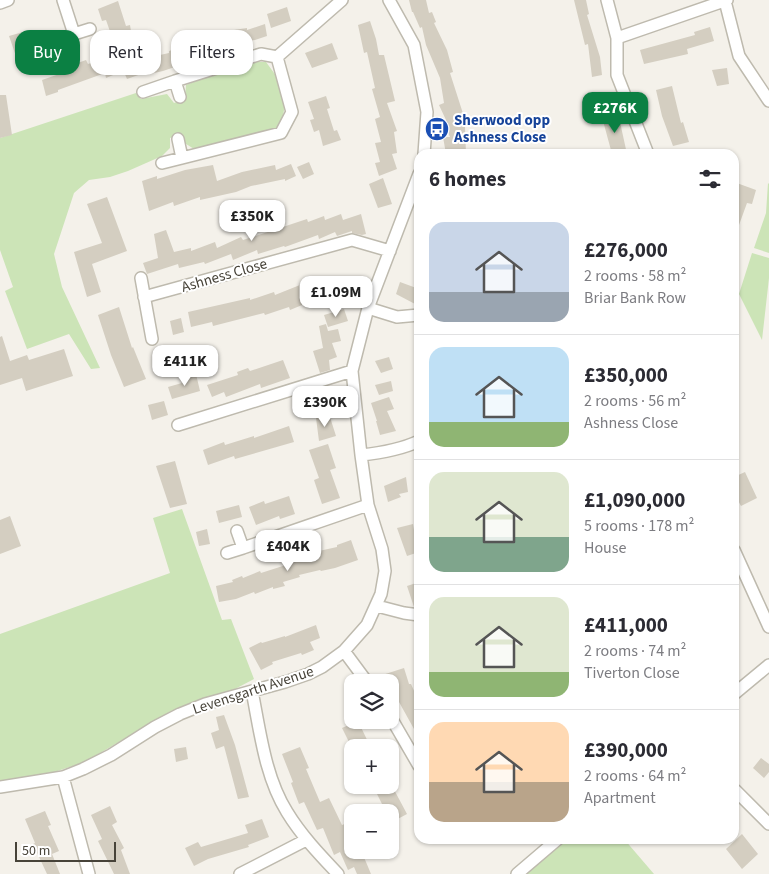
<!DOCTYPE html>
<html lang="en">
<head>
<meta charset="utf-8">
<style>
	:root { --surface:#fff; --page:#f7f7f7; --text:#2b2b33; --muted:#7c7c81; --line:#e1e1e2; --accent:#0b8043 }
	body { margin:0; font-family:"Source Sans 3",sans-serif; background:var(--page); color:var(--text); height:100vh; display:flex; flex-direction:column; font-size:19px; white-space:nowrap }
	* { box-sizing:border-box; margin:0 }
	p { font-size:16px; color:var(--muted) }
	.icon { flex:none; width:28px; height:28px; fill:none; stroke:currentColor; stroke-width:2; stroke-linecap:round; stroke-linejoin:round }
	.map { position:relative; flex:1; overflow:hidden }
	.panel { position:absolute; left:414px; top:149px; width:325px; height:695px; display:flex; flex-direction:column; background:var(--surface); border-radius:15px; box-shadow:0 1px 4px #0004 }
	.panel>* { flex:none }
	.hud { position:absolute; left:15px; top:30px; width:324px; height:45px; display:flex; gap:10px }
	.fabs { position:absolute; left:344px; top:674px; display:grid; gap:10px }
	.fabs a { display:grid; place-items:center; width:55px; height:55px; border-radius:10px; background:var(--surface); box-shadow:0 1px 4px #0004; font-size:25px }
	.scale { position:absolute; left:15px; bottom:12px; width:101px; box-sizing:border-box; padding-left:5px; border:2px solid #474339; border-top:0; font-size:14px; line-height:18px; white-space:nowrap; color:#474339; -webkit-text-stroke:4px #fff; paint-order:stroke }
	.price { position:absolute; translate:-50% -42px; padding:0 11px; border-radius:10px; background:#fff; color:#222; font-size:16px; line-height:32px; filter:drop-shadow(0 1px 2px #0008) }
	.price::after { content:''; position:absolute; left:50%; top:30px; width:15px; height:11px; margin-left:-8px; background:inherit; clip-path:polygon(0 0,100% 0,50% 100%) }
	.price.active { background:var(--accent); color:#fff }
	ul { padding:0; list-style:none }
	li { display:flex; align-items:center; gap:15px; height:125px; padding:0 15px }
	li+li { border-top:1px solid var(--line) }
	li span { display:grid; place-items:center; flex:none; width:140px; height:100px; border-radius:15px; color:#555 }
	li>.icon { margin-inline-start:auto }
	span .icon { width:60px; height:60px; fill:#fffc; stroke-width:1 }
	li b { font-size:21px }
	h2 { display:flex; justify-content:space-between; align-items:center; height:60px; padding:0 15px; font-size:21px }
	.pill { padding:0 18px; border-radius:15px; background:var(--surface); box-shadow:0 1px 4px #0004; font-size:18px; line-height:45px }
	.pill.active { background:var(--accent); color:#fff }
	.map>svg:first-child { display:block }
	.green { fill:#cce4b7 }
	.building { fill:#d4cec1 }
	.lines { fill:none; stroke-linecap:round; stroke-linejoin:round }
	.minor-casing { stroke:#bebaae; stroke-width:14 }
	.minor { stroke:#fff; stroke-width:11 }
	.labels { text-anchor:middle; stroke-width:4; stroke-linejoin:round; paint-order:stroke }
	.transit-label { font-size:15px; font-weight:bold; fill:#164399; stroke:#fff; text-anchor:start }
	.street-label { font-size:15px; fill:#474339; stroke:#fff }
</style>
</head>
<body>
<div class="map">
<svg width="769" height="874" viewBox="0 0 769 874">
	<rect width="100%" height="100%" fill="#f4f1ea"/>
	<path class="green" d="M247 62H266L277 77 285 104 282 122 273 131 194 149 183 142 181 134 170 138V148L162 156 128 171 110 177 89 180 74 193 54 254 62 287 100 368 91 369 69 334 27 349 5 291 13 287 0 250V138L136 93 141 99 167 94 174 103 185 98 186 85Z
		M768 183 769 184V253L754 248 766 213Z
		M752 253 769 258V278L762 340 739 294Z
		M182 509 222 620 231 619 254 679 235 689 171 711 85 762 45 775 0 782V634L170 573 153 518Z
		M563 839H624L654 874H522Z"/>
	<path class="building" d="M409 0H426L429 13 432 12 436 22 434 23 447 50 453 72 450 73 467 126 465 127 466 154H446L443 137H450L443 121 446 120 439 105 444 103 440 78 426 45 422 27 420 28 413 12H412Z
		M574 0H586L589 14 587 15 600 57 602 75 592 77 588 44 585 45Z
		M118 1 126 26 130 25 132 37 114 43 106 20 102 21 98 9Z
		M287 7 291 21 271 28 267 14Z
		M370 21 376 39 379 55H384L395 101 387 103 397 131 394 132 397 153 392 154 397 169 379 176 375 163 380 162 375 143 381 142 375 119 380 117 372 89 375 88 367 52 364 53 358 25Z
		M265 24 267 36 255 40 232 43 233 46 218 49 219 52 163 71 145 75 144 73 127 79 120 63 132 59 133 61 169 53V51L215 36V38L234 30 247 28V30Z
		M710 27 714 41 687 49 688 54 644 64 640 50 695 35 694 32Z
		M30 30 40 56 18 62 9 36Z
		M332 43 338 59 312 68 305 53Z
		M112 56 118 73 106 78 105 73 58 90V92L46 96 42 80 65 72 64 68 86 60 88 64Z
		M727 68 729 84 717 86 712 70Z
		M672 86 681 123 683 122 689 142 673 146 662 116 656 90Z
		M0 95H6L12 135 0 138Z
		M326 96 330 108 327 109 334 131 337 130 341 140 323 146 319 130 314 132 310 120 314 119 308 102Z
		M618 113 627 154H612L602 117Z
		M309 162 314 174 303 179 297 167Z
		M291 164 296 176 285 181V179L251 186 236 192 200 200V197L174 206 173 202 149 211 142 181 157 176V179L185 170 213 165 217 181 242 172 275 165 276 170Z
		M383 178 392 204 378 208 369 184Z
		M734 182 756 190 752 204 747 203 735 236 734 235Z
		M107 197 127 251 92 264 101 292 87 297 74 252 102 243 87 204Z
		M341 214 343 220 361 214 366 234 362 235 352 233V231L337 236 335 232 319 239 318 235 285 247 284 246 258 254 257 250 233 260 231 254 205 264 204 262 179 268 178 264 147 274 143 263 158 258 154 234 166 230 174 252 191 248V251L215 242 217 248 241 237 243 240 307 219 308 222 324 216 325 220Z
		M348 277 354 301 336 305 333 290 330 291 328 281Z
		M400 282 419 289V294L415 304 396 294Z
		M300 285 307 303 290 310 289 307 265 315 264 313 213 326 212 322 191 327 188 312 250 298V300L274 292 275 295Z
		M119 307 132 348 133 347 146 379 124 387 111 355 98 315Z
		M344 309 348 321 328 327 324 315Z
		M181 318 184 332 173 335 170 321Z
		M326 324 328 331 338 329 341 341 332 343 337 357 329 360 330 370 320 373 313 351 323 348 319 326Z
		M2 336 10 361 27 355 29 360 64 349 73 376 26 391 22 378 0 385V337Z
		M389 357 393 369 381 373 375 361Z
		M283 360 290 378 261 388 260 384 226 397 224 392 212 397 207 385 238 375 237 372 248 368 250 371Z
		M196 374 200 391 172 399 168 387 182 383 180 379Z
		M391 381 393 391 379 395 375 385Z
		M389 397 394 409 387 411 396 431 380 435 376 421H377L371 403Z
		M164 401 168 415 152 420 148 405Z
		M329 414 336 436 319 441 316 418Z
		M289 426 294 442 235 459 234 456 208 465 203 450 224 442 225 445 254 436V438Z
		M328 444 336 468 330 470 340 498 322 504 314 480 319 478 309 450Z
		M175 461 187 504 170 508 156 466Z
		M745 472 757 498 741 506 734 493V477Z
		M406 477 408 492 399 494 401 497 388 502 384 486Z
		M289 496 295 514 280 519 279 516 256 525 249 507 264 501 265 504Z
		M239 505 242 517 219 523 216 511Z
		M10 516 21 546 0 554V520Z
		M413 524 415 536 419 546V552L407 556 397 528Z
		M207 529 210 544 199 546 196 532Z
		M351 540 358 560 335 568 321 571 320 570 299 575 300 577 283 582 285 586 273 589V587L255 594 254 592 236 599 219 602 216 586 233 582 232 580 242 576 243 578 260 571 261 573 286 565 285 564 302 558 301 555 337 547V545Z
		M419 582V607H414L407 586Z
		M316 625 320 638 310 642 314 650 302 655 301 653 272 662 273 664 261 670 249 648 261 642 262 643 285 636V637Z
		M404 668 409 684H411L419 702V738L399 702 397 703 390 682H374L373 678Z
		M224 715 235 745 249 797 238 799 224 746 216 749 211 733 219 730 216 717Z
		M358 721 371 748H352L342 728Z
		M186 747 188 759 176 762 174 749Z
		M300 747 309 768 306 769 320 802 329 798 342 825 350 822 352 828V850H361L371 874H357L354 867 348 870 340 852 334 855 323 828 317 830 304 802 299 804 291 783 293 782 282 754Z
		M761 758 769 764V772L764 778 753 768Z
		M391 784 407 814 392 822 390 812H386L376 792Z
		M110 806 117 822 112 825 124 848 121 850 130 874H114L98 841 102 839 91 815Z
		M45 811 51 825 48 826 59 851 52 854 60 874H47L33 844 35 843 25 819Z
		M262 819 269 837 248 845 249 847 208 859 194 866 185 848 198 842 201 847 248 833 245 825Z
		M742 834 758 854 742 869 726 849Z"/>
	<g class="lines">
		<g class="minor-casing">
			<path id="minor" d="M63 0 74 34
				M389 0 414 45 427 112 424 154
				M607 0 617 38V75L648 154
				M725 1 739 56 769 101
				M0 3 8 0
				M617 38 727 0
				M58 39 90 29
				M277 57 342 0
				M175 81 261 54 277 57 292 112 281 133 182 158
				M143 92 175 81 180 97
				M162 163 182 158 178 139
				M141 278 152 339
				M144 297 352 240 390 251
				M368 308 397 317 419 315
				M178 425 352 371
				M361 455C381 453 400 450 419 441
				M243 548 368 505
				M734 550 769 627
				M227 553 243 548 237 531
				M377 606 404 613 419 615
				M344 651 367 682
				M252 691C260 731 265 777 287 812 301 835 319 854 338 874
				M734 694 769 665
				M390 716 419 766
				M63 777 89 874
				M0 787 63 777 83 769 111 755 155 727 180 714 205 704 285 682 308 674 322 667 344 651 367 625 381 594 385 571 382 549 368 505 361 455 352 371 368 308 419 174
				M735 790 769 824
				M240 874 306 840
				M517 874 558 839"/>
		</g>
		<use href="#minor" class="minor"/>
	</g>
	<defs>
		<g id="bus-disc" transform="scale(1.25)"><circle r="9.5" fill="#1a4fb4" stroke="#fff"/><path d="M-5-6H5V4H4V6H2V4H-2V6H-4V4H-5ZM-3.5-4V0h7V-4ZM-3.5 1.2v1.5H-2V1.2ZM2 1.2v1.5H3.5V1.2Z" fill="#fff"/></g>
	</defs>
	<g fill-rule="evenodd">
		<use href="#bus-disc" x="437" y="129"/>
	</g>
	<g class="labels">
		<g class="transit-label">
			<text x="454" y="125">Sherwood opp<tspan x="454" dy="17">Ashness Close</tspan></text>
		</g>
		<g class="street-label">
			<text transform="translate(224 275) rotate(-16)" y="5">Ashness Close</text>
			<text transform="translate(253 690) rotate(-18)" y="5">Levensgarth Avenue</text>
		</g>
	</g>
</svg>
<div class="fabs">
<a><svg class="icon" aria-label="layers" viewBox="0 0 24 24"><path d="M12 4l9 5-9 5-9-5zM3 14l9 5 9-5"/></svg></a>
<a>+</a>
<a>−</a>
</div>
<div class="scale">50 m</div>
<b class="price active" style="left:615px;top:134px">£276K</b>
<b class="price" style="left:252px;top:242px">£350K</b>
<b class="price" style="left:336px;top:318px">£1.09M</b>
<b class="price" style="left:185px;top:387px">£411K</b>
<b class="price" style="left:325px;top:428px">£390K</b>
<b class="price" style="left:288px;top:572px">£404K</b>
<div class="hud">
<a class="pill active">Buy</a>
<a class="pill">Rent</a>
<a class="pill">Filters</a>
</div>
<section class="panel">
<h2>6 homes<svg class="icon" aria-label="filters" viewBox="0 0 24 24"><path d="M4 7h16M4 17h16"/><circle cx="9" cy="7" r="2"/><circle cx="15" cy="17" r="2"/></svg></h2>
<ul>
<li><span style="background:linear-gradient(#c9d6e8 70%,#9aa5b1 0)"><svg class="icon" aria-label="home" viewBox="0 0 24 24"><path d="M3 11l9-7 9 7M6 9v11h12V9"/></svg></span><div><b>£276,000</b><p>2 rooms · 58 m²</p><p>Briar Bank Row</p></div></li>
<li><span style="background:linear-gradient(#bfe0f5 75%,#8fb573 0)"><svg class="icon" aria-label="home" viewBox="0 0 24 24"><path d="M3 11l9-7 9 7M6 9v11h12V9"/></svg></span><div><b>£350,000</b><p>2 rooms · 56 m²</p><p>Ashness Close</p></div></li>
<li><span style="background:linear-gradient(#dfe7d0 65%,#7fa58c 0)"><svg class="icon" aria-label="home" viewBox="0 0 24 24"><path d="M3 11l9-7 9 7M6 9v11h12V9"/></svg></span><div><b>£1,090,000</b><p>5 rooms · 178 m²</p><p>House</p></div></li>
<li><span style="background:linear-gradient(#dfe7d0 75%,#8fb573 0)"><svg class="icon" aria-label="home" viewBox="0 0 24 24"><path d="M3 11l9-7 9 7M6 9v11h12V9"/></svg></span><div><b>£411,000</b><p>2 rooms · 74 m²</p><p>Tiverton Close</p></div></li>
<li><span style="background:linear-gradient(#ffd9b3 60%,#b9a48a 0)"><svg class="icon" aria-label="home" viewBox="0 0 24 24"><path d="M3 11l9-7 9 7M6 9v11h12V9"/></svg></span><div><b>£390,000</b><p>2 rooms · 64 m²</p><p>Apartment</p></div></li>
</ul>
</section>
</div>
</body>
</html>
